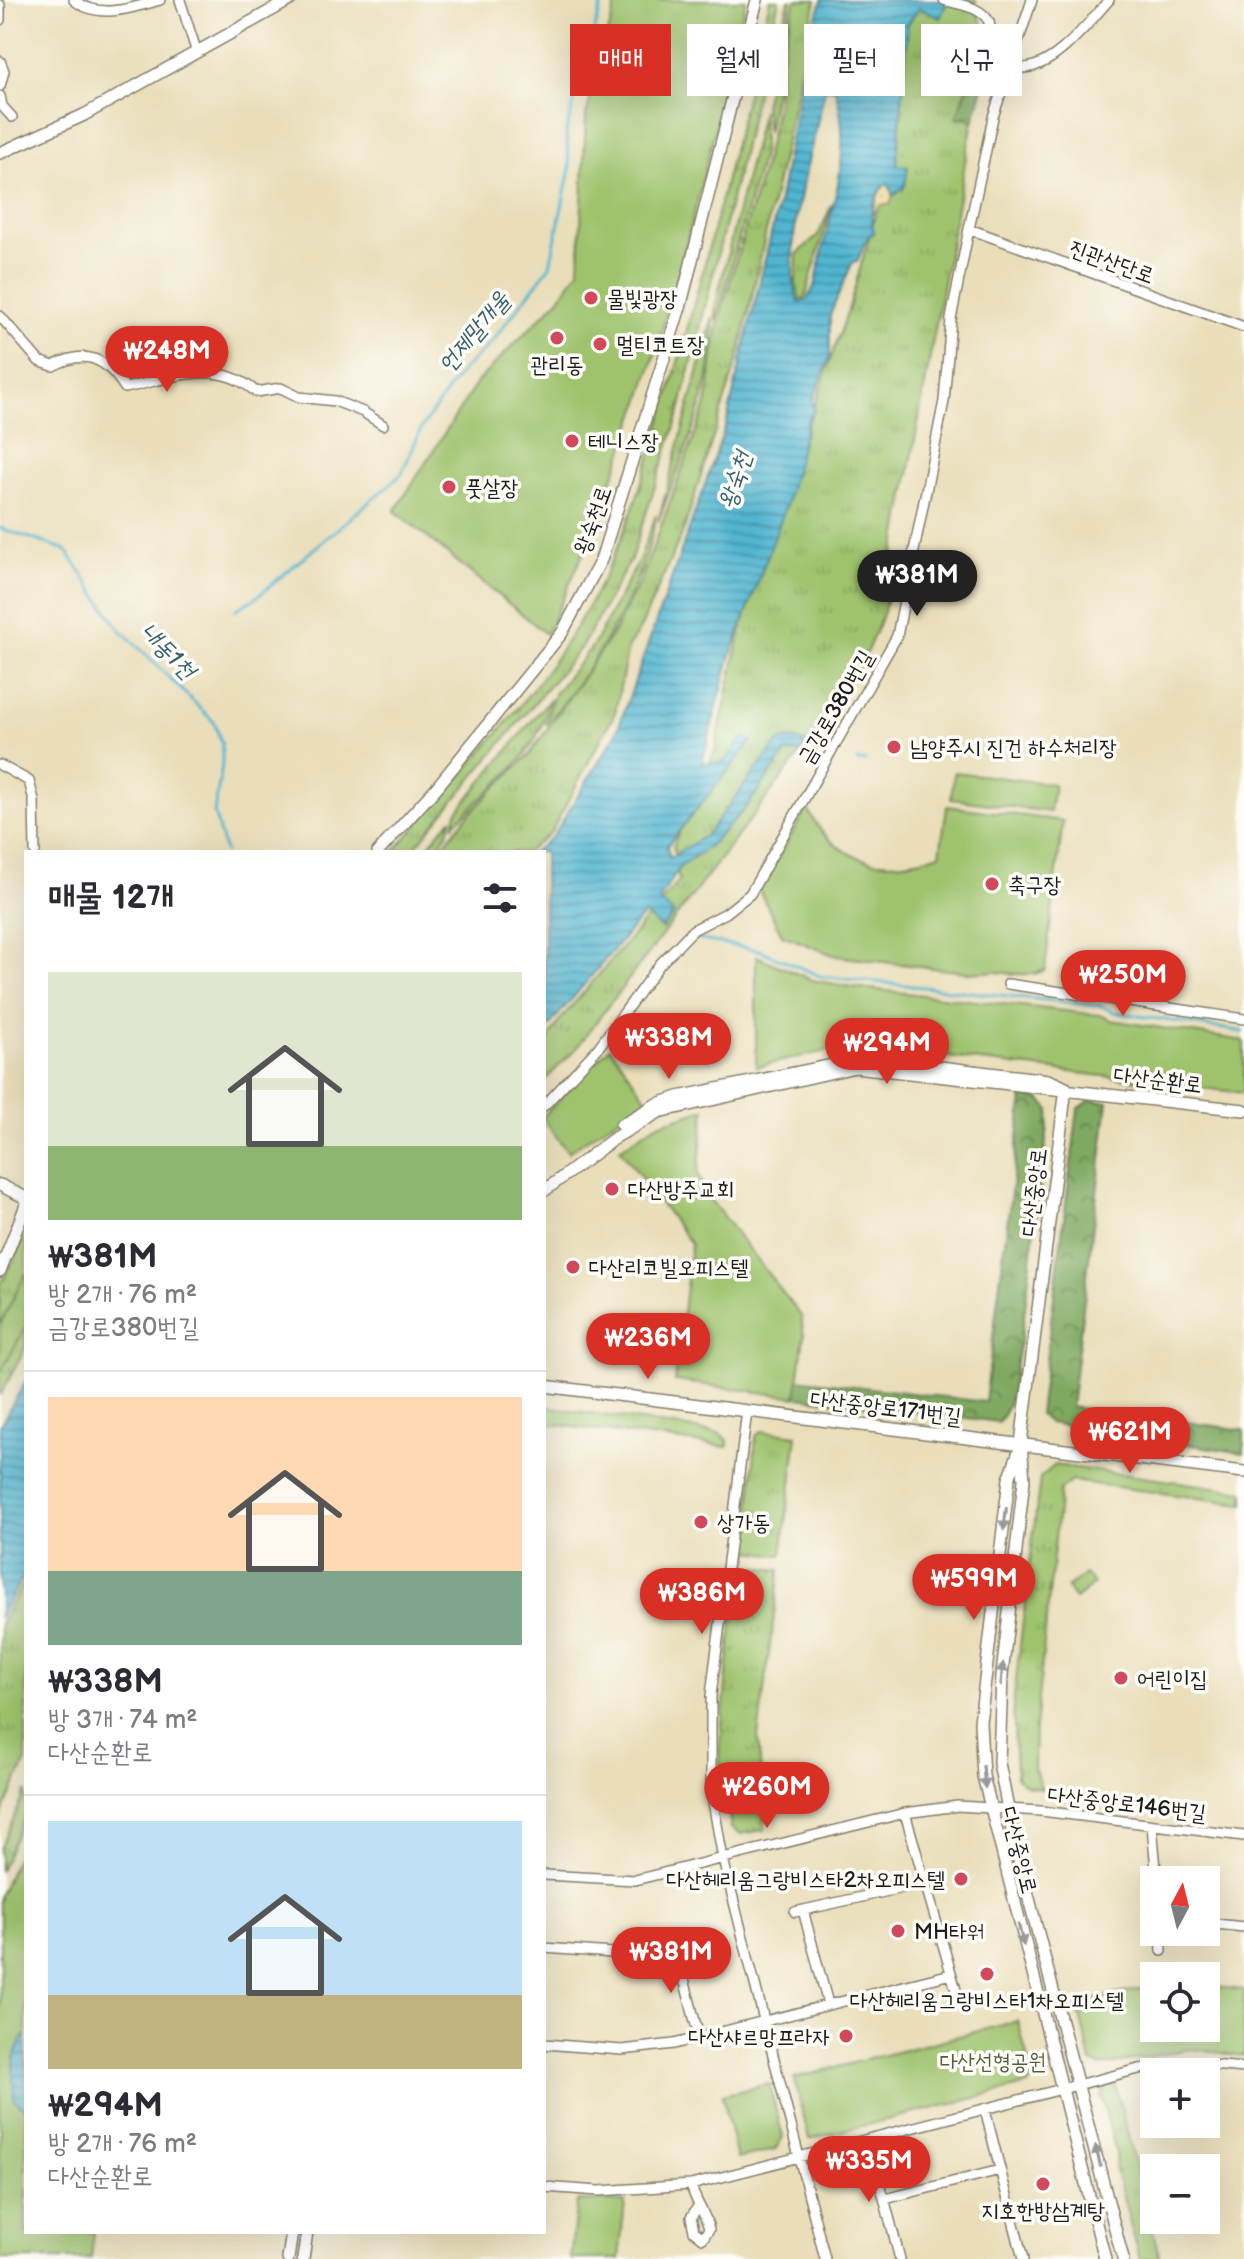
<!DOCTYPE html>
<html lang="ko">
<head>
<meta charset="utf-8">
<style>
	:root { --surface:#fff; --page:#f2f2f3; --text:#2b2b33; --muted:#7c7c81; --line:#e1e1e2; --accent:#d93025 }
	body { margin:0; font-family:"Balsamiq Sans","Poor Story",sans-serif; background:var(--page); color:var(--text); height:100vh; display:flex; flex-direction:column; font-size:30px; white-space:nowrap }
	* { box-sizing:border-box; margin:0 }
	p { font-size:26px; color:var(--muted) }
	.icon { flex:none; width:44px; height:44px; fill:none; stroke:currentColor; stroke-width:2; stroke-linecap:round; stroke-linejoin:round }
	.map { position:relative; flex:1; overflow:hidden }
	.sheet { position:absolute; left:24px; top:850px; width:522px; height:1384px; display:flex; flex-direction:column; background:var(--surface); border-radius:0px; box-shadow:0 8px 32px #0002 }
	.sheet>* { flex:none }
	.guide { position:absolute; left:570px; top:24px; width:554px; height:72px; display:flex; gap:16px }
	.needle { width:52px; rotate:7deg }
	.buttons { position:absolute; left:1140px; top:1866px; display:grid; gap:16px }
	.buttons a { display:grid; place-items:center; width:80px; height:80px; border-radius:0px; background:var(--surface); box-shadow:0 8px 32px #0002; font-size:40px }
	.price { position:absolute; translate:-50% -68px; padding:0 18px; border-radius:28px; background:var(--accent); color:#fff; font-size:26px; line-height:52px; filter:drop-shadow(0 2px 4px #0008) }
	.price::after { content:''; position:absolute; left:50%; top:48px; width:24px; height:18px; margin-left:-12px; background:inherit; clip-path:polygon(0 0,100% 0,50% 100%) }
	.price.active { background:#222; color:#fff }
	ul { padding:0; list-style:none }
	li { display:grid; align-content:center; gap:16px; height:424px; padding:0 24px }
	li+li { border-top:2px solid var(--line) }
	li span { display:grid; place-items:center; height:248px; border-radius:0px; color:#555 }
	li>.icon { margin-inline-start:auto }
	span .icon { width:144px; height:144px; fill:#fffc; stroke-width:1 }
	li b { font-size:34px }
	h2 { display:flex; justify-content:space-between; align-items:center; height:96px; padding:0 24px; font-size:34px }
	.chip { padding:0 28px; border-radius:0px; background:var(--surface); box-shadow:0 8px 32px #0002; font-size:28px; line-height:72px }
	.chip.active { background:var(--accent); color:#fff }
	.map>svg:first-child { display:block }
	.grass { fill:url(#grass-tufts); stroke:#5e7044; stroke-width:2 }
	.forest { fill:url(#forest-crowns); stroke:#4e623e; stroke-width:2 }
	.sand { fill:url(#sand-dots); stroke:#857b5d; stroke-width:2 }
	.park { fill:#9fc36d; stroke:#5e7044; stroke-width:2 }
	.water { fill:url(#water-rules); stroke:#366876; stroke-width:2; fill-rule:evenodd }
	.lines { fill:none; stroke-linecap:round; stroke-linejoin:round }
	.stream { stroke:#51b5d0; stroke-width:3 }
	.minor-casing { stroke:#837d6b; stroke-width:12 }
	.tertiary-casing { stroke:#837d6b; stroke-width:14 }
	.minor { stroke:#fff; stroke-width:9 }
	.tertiary { stroke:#fff; stroke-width:11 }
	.oneway { fill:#999 }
	.poi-dot { fill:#d1495b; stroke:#fdfcf7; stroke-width:3 }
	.labels { text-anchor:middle; stroke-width:7; stroke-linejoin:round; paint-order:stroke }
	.street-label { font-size:22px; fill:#1c1c1c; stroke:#fdfcf7 }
	.poi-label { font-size:22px; fill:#1c1c1c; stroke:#fdfcf7; text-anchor:start }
	.park-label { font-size:22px; fill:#505f3c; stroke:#fdfcf7 }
	.water-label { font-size:24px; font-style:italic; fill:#34616d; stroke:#fdfcf7 }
</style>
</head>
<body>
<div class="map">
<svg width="1244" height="2259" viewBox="0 0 1244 2259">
	<defs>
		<pattern id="grass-tufts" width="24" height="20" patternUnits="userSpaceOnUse" patternTransform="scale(2)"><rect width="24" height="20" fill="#9fc36d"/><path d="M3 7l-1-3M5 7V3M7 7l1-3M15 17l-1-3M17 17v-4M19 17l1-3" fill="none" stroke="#88a75e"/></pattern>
		<pattern id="forest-crowns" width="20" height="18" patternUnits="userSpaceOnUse" patternTransform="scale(2)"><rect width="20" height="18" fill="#7fa960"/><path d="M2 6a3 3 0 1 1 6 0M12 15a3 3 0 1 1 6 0" fill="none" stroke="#67894e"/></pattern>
		<pattern id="sand-dots" width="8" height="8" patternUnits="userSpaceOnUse" patternTransform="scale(2)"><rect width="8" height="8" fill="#eeda9e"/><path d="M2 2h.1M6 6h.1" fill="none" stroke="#ccba88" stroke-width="1.8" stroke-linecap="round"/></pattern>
		<pattern id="water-rules" width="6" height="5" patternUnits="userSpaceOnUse" patternTransform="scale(2)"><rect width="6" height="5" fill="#51b5d0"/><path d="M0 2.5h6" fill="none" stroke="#4292a8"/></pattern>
	</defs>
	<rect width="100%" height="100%" fill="#fdfcf7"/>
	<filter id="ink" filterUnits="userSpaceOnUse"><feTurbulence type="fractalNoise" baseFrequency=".0125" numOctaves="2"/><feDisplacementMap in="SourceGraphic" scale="16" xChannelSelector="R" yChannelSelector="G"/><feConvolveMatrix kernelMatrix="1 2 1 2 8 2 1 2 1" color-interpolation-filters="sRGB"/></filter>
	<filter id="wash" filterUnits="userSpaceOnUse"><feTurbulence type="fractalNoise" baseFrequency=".006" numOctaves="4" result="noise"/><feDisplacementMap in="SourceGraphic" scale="32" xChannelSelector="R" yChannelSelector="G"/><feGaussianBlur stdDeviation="1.8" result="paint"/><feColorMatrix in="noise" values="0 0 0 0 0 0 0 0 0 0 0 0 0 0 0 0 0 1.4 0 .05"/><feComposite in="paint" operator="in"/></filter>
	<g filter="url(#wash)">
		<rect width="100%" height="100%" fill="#eadeba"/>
		<path class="grass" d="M770 0H779L680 411 631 559 582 646 411 852H393C461 775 533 700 585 612 627 541 648 464 671 387 708 259 738 129 770 0Z
			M789 0H792L767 132 764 105Z
			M796 0H816L740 352 684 529 639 631 628 647 615 713 551 832 527 852H438L469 814 530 754 615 630 641 580 706 405 718 323 764 165 776 108 784 44Z
			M909 0H976L975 7 994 52 978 99 968 146 884 612 863 660 826 720 574 1051 544 1081V1046L560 1020 679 881 673 846 715 751 748 597 850 304 890 164Z
			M762 110 763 152 716 321 715 307Z
			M832 204 805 298 800 300 796 283 797 254 818 236Z
			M713 317C716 392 682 454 658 522Z
			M656 515C646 586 591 670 546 725L554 694 594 644 639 560Z
			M550 699C537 762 493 782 453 826L457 812Z
			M452 818 448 832 434 852H423Z
			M26 1235V1347L0 1396V1286Z
			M544 1406 719 1433 728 1440V1447L544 1423Z
			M762 1431 797 1435 782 1555 747 1551 756 1436Z
			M1055 1465 1244 1491V1504L1071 1481 1060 1490 1035 1729 1034 1768 1042 1789 1026 1785 1016 1777 1013 1705 1040 1478Z
			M745 1566 780 1570 758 1737 765 1830 740 1834 731 1828 719 1755 732 1623 740 1603Z
			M26 1578V1761L0 1819V1624Z
			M26 1791V1813L0 1871V1849Z
			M1115 2084 1160 2259H1140L1115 2167 1116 2152 1101 2096 1106 2086Z"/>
		<path class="forest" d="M975 68 987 74 973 122 967 117 956 118Z
			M1023 1097 1040 1099 1050 1110 1021 1339C1012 1366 1017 1400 998 1422L796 1397 798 1379 985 1402Z
			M1090 1100 1108 1102 1071 1407 1244 1430V1453L1049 1423 1039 1414 1078 1109Z"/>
		<path class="sand" d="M888 182 893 196 890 205H881L871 216 881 187Z"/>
		<path class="park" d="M617 0H746C693 221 648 429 546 634L395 511 478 381 559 299 579 270 586 115Z
			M954 772 1054 784 1050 812 951 799Z
			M947 806 1063 821 1045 970C1024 981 996 967 973 973L836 956 782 935 759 890 807 808C834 864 885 872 940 854Z
			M756 956 812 980 852 987 1100 1015 1111 1020 1244 1041V1093L873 1048H840L756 1067Z
			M610 1047 647 1099 568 1152 544 1121V1115Z
			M705 1109 698 1173 705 1193 801 1316 804 1336 796 1397 675 1381 691 1244 620 1149 655 1125Z
			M26 1273V1326L0 1373V1325Z
			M1085 1574 1094 1584 1075 1599 1067 1588Z
			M26 1835V2232H94L91 2259H0V1895Z
			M1154 1986V2028H1206V1986L1244 1990V2056L1191 2049 1101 2066 1091 2062 1077 2003Z
			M1018 2021 1033 2080 1028 2085 809 2139 794 2078Z
			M769 2084 783 2137 775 2150 737 2159 722 2095Z
			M577 2201 625 2202 619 2259H570Z"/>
		<path class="water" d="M822 0H948L940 18 919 8 908 24 897 165 908 167 905 186 893 196 888 183C873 192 869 218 874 232L866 240 858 260 852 263 830 315V356L813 400 814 411 808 419 786 506 730 658 702 763 724 762 744 737 752 741 667 846 670 858 706 835 779 741 792 739 805 743 801 752 786 753 743 811 708 847 680 867 659 900 674 914 662 929 644 914 544 1032V852H534L553 836 616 734 726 425 778 205 807 49ZM825 89H835C856 159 827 214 816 283L807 300 799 303C778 252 814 145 825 89Z
			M26 1381V1571L0 1617V1425Z
			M26 2034V2111L14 2099C12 2077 11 2052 26 2034Z"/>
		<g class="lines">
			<path class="stream" d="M0 528 66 550 119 628 214 722 222 744V765L214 813 225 852
				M235 610 257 597 401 475 422 427 460 373 490 344 550 266 570 168 566 132 603 0
				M857 761H865
				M690 938 759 950 820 976 1101 1006 1114 1012 1244 1032"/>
		</g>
	</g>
	<g filter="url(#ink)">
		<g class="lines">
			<g class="minor-casing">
				<path id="minor" d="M74 0C98 20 133 8 160 0
					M180 0 196 50
					M944 0C959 5 981 6 989 22 991 28 990 36 993 41 997 49 1014 60 1021 68 1054 69 1088 23 1109 0
					M0 5V20
					M0 61 4 71 0 86
					M0 96 2 106 12 117
					M969 229 1244 327
					M0 316 39 361 53 366C86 349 105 357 125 388 170 379 216 357 256 392L281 388 299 397 335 401 363 412 383 425
					M0 765 29 781 34 800 35 852
					M1008 984 1244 1019
					M544 1106 598 1048 660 964 693 930 726 913 750 894 897 636 944 401 951 319 969 229 993 117 1032 0
					M747 1411 711 1695V1790L723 1859 825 2259
					M905 1813 956 1990
					M1152 1825 1157 1880
					M544 1875 635 1880 905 1813 958 1806 1041 1811 1244 1836
					M803 1910 828 2004
					M795 1912 924 1883
					M1206 1923 1244 1927
					M1161 1932 1162 1951
					M675 1944 699 2037
					M544 1948 626 1954 697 1937
					M544 2044 622 2050 674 2044 951 1974
					M985 2110 1023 2259
					M869 2141 900 2259
					M691 2185C696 2205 705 2211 709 2229L703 2238 694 2231 691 2217 697 2208
					M544 2187 599 2191 691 2185 1139 2069 1190 2063 1244 2068
					M885 2199 1000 2170"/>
			</g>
			<g class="tertiary-casing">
				<path id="tertiary" d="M0 153 84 115 290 0
					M378 852 437 787 562 633 601 560 681 304 757 0
					M890 1061 1048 1080 1062 1086
					M1066 1088 1021 1443 1024 1480 1002 1675 999 1763 1015 1845 1123 2259
					M621 1125 655 1105 678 1097 857 1060
					M0 1185 26 1198
					M544 1191 616 1137 659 1112 855 1067 1244 1110
					M0 1271 26 1205
					M544 1386 1244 1472
					M1019 1451 1009 1479 980 1722 983 1776 1105 2259
					M288 2259 292 2232
					M303 2259 307 2232"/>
			</g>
			<use href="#minor" class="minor"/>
			<use href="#tertiary" class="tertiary"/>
		</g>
		<defs><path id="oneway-solid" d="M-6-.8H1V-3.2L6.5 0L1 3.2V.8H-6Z" transform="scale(2)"/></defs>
		<g class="oneway">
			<use href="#oneway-solid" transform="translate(1005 1519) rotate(97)"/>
			<use href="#oneway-solid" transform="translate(1002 1674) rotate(-84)"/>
			<use href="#oneway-solid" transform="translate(984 1777) rotate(85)"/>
			<use href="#oneway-solid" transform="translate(1021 1935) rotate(76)"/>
			<use href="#oneway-solid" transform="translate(1098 2156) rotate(-104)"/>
		</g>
	</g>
	<g class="poi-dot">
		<circle cx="591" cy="298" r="8"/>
		<circle cx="557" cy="338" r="8"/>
		<circle cx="600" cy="344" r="8"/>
		<circle cx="572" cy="441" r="8"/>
		<circle cx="449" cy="487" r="8"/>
		<circle cx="894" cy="747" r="8"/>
		<circle cx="992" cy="884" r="8"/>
		<circle cx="612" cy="1189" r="8"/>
		<circle cx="573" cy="1267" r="8"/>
		<circle cx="701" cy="1522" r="8"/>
		<circle cx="1121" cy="1678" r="8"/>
		<circle cx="961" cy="1879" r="8"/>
		<circle cx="898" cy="1931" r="8"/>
		<circle cx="987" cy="1974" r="8"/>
		<circle cx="846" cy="2036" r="8"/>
		<circle cx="1043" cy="2184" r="8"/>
	</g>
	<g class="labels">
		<g class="street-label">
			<text transform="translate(1112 261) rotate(20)" y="8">진관산단로</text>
			<text transform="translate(592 520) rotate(-70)" y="8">왕숙천로</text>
			<text transform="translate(835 707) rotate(-60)" y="8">금강로380번길</text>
			<text transform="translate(1158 1079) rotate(7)" y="8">다산순환로</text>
			<text transform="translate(1033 1192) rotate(-83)" y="8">다산중앙로</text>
			<text transform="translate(886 1407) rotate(7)" y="8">다산중앙로171번길</text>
			<text transform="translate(1127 1803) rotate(7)" y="8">다산중앙로146번길</text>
			<text transform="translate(1020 1850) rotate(76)" y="8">다산중앙로</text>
		</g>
		<g class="poi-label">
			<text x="607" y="306">물빛광장</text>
			<text x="616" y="352">멀티코트장</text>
			<text x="557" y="372" text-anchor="middle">관리동</text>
			<text x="588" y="449">테니스장</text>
			<text x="465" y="495">풋살장</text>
			<text x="910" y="755">남양주시 진건 하수처리장</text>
			<text x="1008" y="892">축구장</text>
			<text x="628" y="1197">다산방주교회</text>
			<text x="589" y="1275">다산리코빌오피스텔</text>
			<text x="717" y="1530">상가동</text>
			<text x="1137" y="1686">어린이집</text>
			<text x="945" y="1887" text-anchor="end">다산헤리움그랑비스타2차오피스텔</text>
			<text x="914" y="1939">MH타워</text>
			<text x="987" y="2008" text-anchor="middle">다산헤리움그랑비스타1차오피스텔</text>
			<text x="830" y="2044" text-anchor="end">다산샤르망프라자</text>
			<text x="1043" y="2218" text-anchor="middle">지호한방삼계탕</text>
		</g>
		<g class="park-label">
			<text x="993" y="2069">다산선형공원</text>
		</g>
		<g class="water-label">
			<text transform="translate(474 332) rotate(-50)" y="8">언제말개울</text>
			<text transform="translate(735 480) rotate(-72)" y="8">왕숙천</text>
			<text transform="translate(168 651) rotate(45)" y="8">내동1천</text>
		</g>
	</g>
</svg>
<div class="buttons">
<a><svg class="needle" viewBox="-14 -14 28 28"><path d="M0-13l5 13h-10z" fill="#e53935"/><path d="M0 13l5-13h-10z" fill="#7c7c81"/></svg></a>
<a><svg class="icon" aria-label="locate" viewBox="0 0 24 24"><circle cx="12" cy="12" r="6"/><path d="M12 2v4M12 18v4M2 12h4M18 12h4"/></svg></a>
<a>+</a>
<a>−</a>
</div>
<b class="price" style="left:167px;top:394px">₩248M</b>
<b class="price active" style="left:917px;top:618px">₩381M</b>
<b class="price" style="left:1123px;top:1018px">₩250M</b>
<b class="price" style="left:669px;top:1081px">₩338M</b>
<b class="price" style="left:887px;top:1086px">₩294M</b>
<b class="price" style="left:648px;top:1381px">₩236M</b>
<b class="price" style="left:1130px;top:1475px">₩621M</b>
<b class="price" style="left:974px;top:1622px">₩599M</b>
<b class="price" style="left:702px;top:1636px">₩386M</b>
<b class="price" style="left:767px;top:1830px">₩260M</b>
<b class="price" style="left:671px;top:1995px">₩381M</b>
<b class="price" style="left:869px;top:2204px">₩335M</b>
<div class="guide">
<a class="chip active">매매</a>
<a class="chip">월세</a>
<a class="chip">필터</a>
<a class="chip">신규</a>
</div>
<section class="sheet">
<h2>매물 12개<svg class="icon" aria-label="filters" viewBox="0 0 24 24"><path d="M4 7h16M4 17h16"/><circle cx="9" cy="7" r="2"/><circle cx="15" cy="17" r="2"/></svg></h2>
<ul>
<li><span style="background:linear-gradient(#dfe7d0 70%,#8fb573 0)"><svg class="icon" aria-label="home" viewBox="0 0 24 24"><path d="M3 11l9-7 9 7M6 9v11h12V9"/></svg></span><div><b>₩381M</b><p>방 2개 · 76 m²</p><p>금강로380번길</p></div></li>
<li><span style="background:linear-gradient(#ffd9b3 70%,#7fa58c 0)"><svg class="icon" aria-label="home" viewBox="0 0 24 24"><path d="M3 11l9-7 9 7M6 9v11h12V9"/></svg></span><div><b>₩338M</b><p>방 3개 · 74 m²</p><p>다산순환로</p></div></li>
<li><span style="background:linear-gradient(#bfe0f5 70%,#c2b280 0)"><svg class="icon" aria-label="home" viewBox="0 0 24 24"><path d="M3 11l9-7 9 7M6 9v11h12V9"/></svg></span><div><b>₩294M</b><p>방 2개 · 76 m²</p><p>다산순환로</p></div></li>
</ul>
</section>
</div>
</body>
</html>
